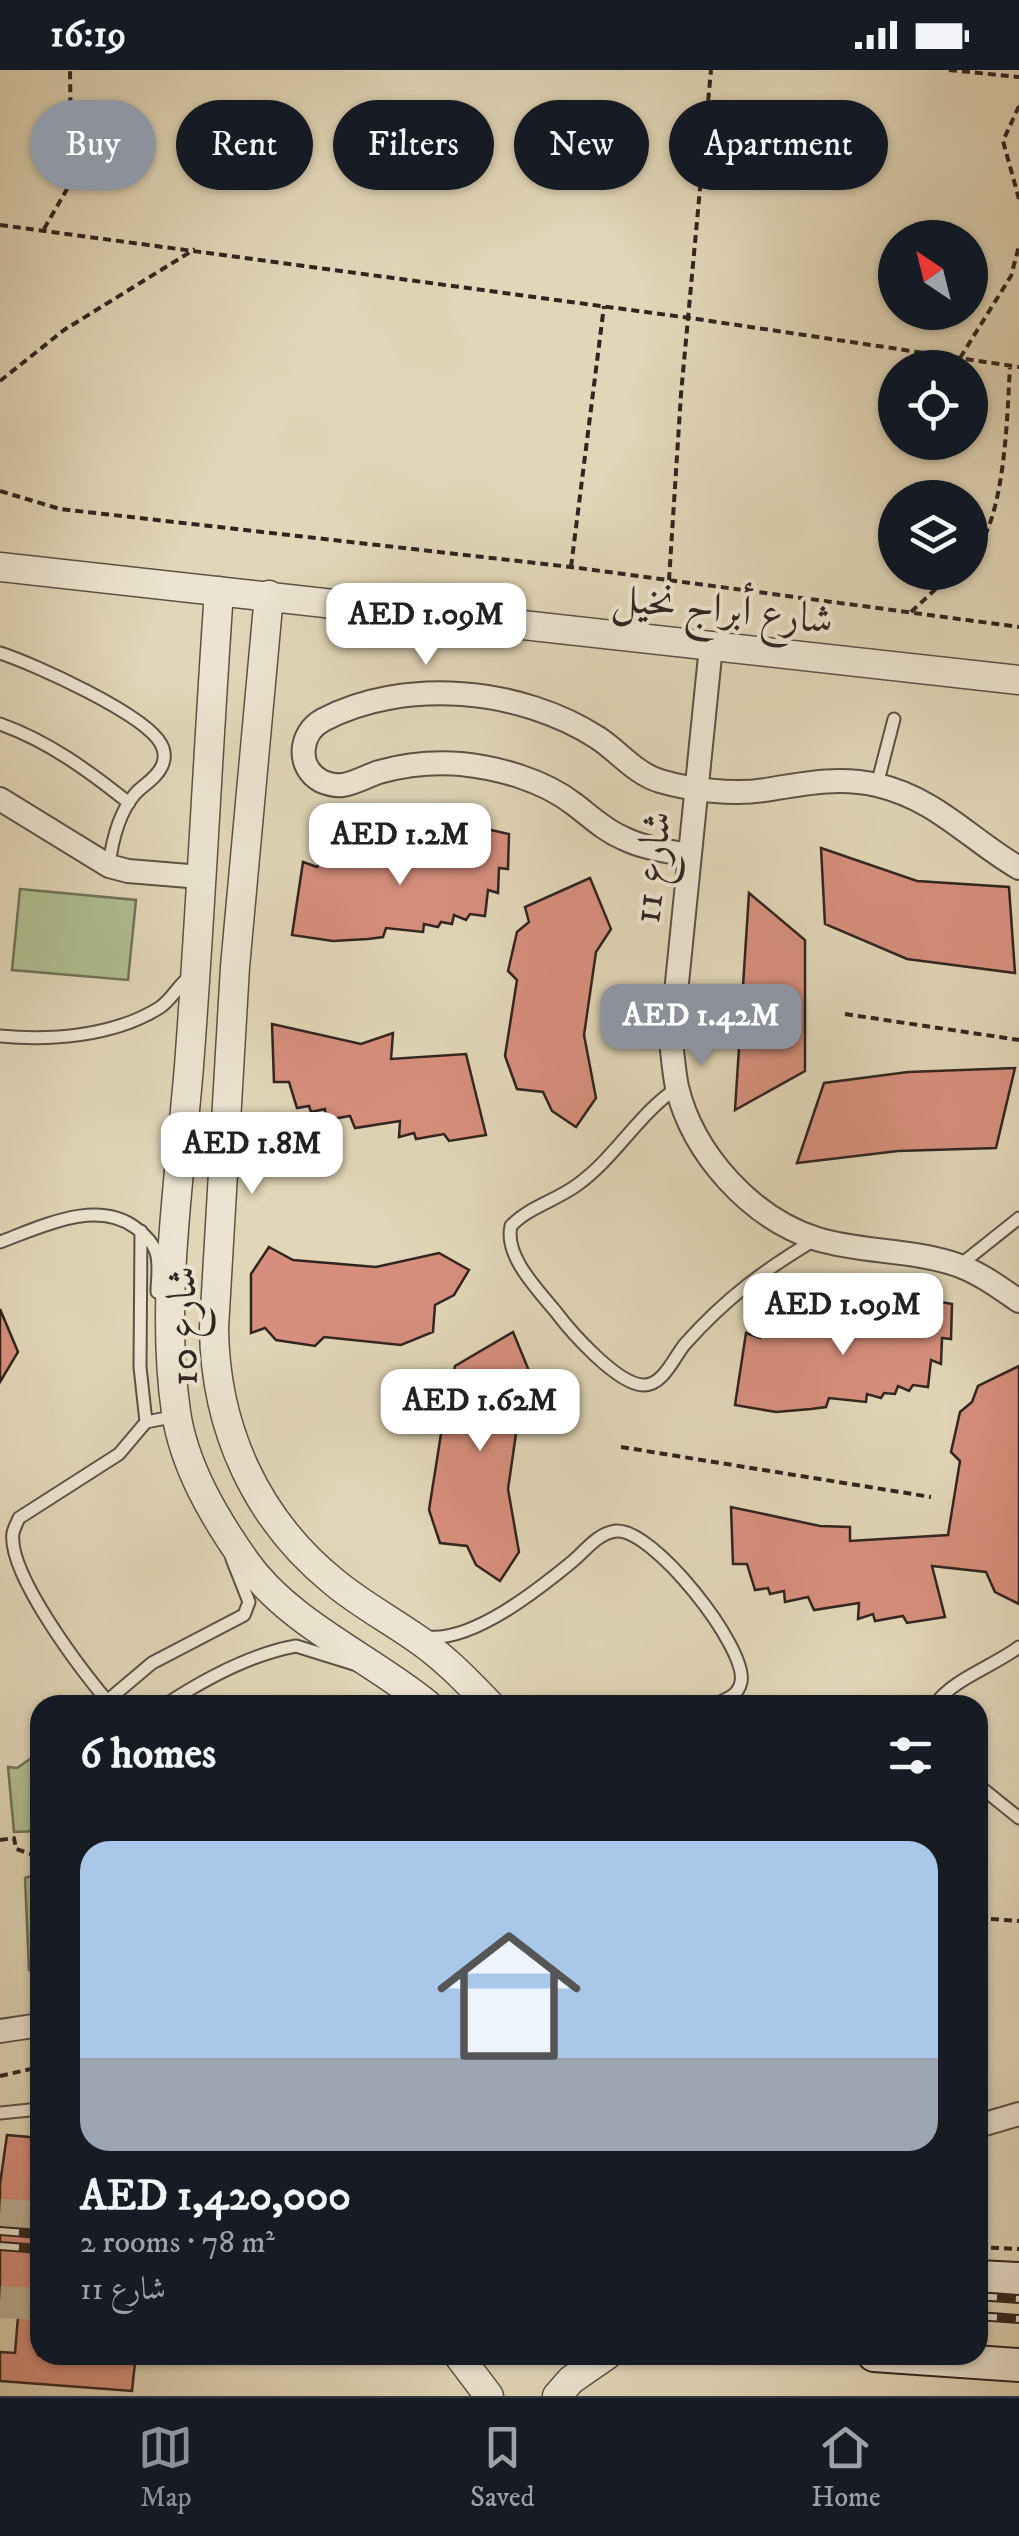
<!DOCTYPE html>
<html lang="en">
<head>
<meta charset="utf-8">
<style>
	:root { --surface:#171b24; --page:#20242c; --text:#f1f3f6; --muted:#9ea1a6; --line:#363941; --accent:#8c9099 }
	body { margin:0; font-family:"IM FELL DW Pica",Amiri,serif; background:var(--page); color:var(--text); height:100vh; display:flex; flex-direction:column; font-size:38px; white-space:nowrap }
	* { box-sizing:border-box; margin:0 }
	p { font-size:32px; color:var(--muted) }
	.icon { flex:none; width:55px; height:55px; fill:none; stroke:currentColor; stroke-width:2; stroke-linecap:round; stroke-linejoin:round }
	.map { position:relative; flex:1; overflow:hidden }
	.details { position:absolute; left:30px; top:1625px; width:958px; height:670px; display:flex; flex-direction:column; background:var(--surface); border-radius:30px; box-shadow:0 2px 8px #0004 }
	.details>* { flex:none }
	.banner { position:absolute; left:30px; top:30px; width:960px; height:90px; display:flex; gap:20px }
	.needle { width:65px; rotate:325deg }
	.tools { position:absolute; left:878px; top:150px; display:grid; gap:20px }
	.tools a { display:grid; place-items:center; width:110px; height:110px; border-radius:50%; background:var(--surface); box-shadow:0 2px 8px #0004; font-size:50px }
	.price { position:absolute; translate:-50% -85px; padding:0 22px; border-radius:20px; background:#fff; color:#222; font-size:32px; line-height:65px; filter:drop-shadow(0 2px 5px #0008) }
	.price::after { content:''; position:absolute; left:50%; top:60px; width:30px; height:22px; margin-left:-15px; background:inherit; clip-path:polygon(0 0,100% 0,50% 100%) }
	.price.on { background:var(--accent); color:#fff }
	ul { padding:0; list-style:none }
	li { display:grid; align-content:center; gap:20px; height:530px; padding:0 50px }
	li span { display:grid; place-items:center; height:310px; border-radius:30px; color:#555 }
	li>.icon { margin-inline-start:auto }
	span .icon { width:180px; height:180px; fill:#fffc; stroke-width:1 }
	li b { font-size:42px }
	h2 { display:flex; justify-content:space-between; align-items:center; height:120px; padding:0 50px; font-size:42px }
	.chip { padding:0 35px; border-radius:45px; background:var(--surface); box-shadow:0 2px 8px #0004; font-size:35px; line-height:90px }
	.chip.on { background:var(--accent); color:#fff }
	.status { display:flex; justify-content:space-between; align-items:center; height:70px; padding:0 50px; background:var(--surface); direction:ltr }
	.status svg { height:28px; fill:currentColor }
	.tab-bar { display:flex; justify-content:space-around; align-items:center; height:140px; border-top:2px solid var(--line); background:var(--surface); font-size:28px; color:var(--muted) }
	.tab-bar a { display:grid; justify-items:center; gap:5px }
	.tab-bar .on { color:var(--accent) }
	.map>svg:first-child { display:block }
	.green { fill:#afbe91; stroke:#707259; stroke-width:2.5 }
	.building { fill:#d78f7d; stroke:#312521; stroke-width:2.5 }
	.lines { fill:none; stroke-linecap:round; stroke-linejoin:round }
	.secondary-tunnel { stroke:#beb399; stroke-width:32; stroke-dasharray:32 16; stroke-linecap:butt }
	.service-casing { stroke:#5d5146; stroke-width:15 }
	.minor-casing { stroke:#5d5146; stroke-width:26 }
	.tertiary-casing { stroke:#5d5146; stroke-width:31 }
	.secondary-casing { stroke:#312521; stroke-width:36 }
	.path { stroke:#312521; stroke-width:4; stroke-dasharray:8 5; stroke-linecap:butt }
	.service { stroke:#ece4d0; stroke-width:11 }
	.minor { stroke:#ece4d0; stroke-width:22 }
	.tertiary { stroke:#ece4d0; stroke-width:28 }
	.secondary { stroke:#ece4d0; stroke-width:32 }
	.rail-casing { stroke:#312521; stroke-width:10 }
	.rail { stroke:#ece4d0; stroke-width:6; stroke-dasharray:19; stroke-linecap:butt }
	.labels { text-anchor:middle; stroke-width:8; stroke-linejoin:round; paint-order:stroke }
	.street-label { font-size:42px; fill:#312521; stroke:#ece4d0 }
</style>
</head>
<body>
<div class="status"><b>16:19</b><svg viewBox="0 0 49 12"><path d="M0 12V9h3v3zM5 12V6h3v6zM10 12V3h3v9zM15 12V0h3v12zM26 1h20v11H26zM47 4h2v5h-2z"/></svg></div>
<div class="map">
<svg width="1019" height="2326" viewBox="0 0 1019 2326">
	<rect width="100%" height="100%" fill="#e1d6b7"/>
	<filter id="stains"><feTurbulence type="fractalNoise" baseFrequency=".002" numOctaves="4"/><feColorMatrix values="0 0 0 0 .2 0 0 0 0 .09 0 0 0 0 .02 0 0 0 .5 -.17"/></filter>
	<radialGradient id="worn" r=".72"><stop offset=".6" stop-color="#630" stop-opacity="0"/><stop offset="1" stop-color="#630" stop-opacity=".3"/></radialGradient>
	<path class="green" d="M20 819 136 830 128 910 12 900Z
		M33 1687 40 1691V1761L14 1762 8 1697 17 1698Z
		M40 1803V1900H29L25 1808Z"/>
	<path class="building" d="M482 758 509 764 508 799 499 798 498 823 488 820 485 846 470 844 466 850 454 845 452 854 441 852 438 857 424 854 423 862 386 858 383 867 368 869 333 871 292 865 303 792 317 797 326 784 372 786 406 776 432 775 434 770 449 771 452 763 479 765Z
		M821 778 917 811 1009 817 1015 903 907 889 825 854Z
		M590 808 611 859 596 882 584 965 596 1028 576 1057 552 1041 543 1022 517 1019 505 986 517 910 508 901 517 862 529 852 525 837Z
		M749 823 805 870V1001L735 1040Z
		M272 954 361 974 393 963 391 989 466 984 486 1065 449 1071 444 1064 416 1069 414 1063 399 1067 400 1051 355 1058 350 1046 326 1050 325 1039 311 1042 309 1036 297 1038 289 1012H274Z
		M1015 998 996 1078 898 1081 797 1093 824 1013 908 1002Z
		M269 1177 293 1190 376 1197 439 1183 469 1200 454 1225 435 1235 433 1262 401 1275 324 1267 315 1276 276 1270 265 1258 251 1263V1204Z
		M925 1229 952 1234 951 1269 942 1268 941 1294 931 1290 928 1317 913 1315 909 1321 898 1316 895 1324 884 1323 881 1328 867 1324 866 1332 829 1328 826 1337 811 1339 776 1342 735 1335 746 1263 760 1268 769 1254 815 1256 849 1247 875 1246 877 1241H892L895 1233 922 1236Z
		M0 1239 18 1282 0 1312Z
		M513 1262 534 1313 520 1336 508 1419 519 1482 500 1511 476 1495 467 1476 440 1473 429 1440 441 1364 432 1355 441 1316 453 1305 455 1296Z
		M1019 1296V1534L995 1522 986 1502 932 1496 945 1547 907 1553 903 1546 875 1551 873 1544 858 1549 859 1533 814 1540 808 1527 785 1532 784 1521 770 1524 768 1518 755 1520 747 1494H733L731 1437 820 1456 850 1457V1471L948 1465 960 1391 951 1382 960 1342 972 1332 978 1316Z
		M7 2065 40 2068 38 2285 135 2293 132 2321 0 2311V2282L15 2283 19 2234 0 2233V2114Z"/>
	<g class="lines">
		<path class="secondary-tunnel" d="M0 2145 40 2147
			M0 2232 40 2234"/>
		<g class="service-casing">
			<path id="service" d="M0 583C34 594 145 644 161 674 165 681 165 689 162 696 156 709 144 714 135 724 118 744 112 771 109 796
				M0 654C48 671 89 701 129 733
				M877 715 894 649
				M0 966C51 971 114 966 159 938 173 929 178 914 192 905
				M677 1018C638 1044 616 1087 577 1115 557 1130 527 1138 511 1156 504 1186 538 1220 556 1242 571 1262 617 1314 643 1315 663 1316 674 1287 685 1274 726 1228 764 1200 816 1169
				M141 1161 140 1297 146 1352
				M0 1172C41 1157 97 1128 136 1158 144 1164 153 1173 156 1182 160 1195 157 1210 157 1222
				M960 1195 1019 1148
				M427 1567C473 1572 539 1519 573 1491 586 1480 598 1463 616 1461 652 1457 748 1578 741 1612 738 1627 724 1630 712 1635
				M107 1631 152 1593 244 1545 249 1532 232 1489
				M111 1635C84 1605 7 1503 13 1463 14 1458 17 1453 19 1448L119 1384 146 1352 177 1346
				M165 1635C203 1610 251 1584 296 1576L354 1594
				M935 1635C951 1610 994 1596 1019 1577
				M978 1715 1019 1748
				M0 2043 40 2039"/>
		</g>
		<g class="minor-casing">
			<path id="minor" d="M711 576 671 972C673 987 674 1003 677 1017 693 1084 751 1148 817 1169 863 1183 914 1179 960 1196 981 1204 1000 1218 1019 1231
				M0 729 109 796 128 801 201 807
				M688 785C666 781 643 778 623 768 604 760 590 746 574 734 543 710 499 698 461 694 434 692 404 695 379 702 367 706 355 713 343 715 335 716 328 714 321 711 296 697 299 663 323 650 405 607 521 618 598 668 618 681 636 704 660 711 690 720 734 725 765 720 802 714 838 706 877 715 937 729 969 769 1019 798
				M0 1961 40 1955
				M978 2056 1019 2044"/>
		</g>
		<g class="tertiary-casing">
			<path id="tertiary" d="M0 497 1019 610
				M219 521C208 679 201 838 189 996 180 1107 160 1231 176 1342 184 1396 214 1447 245 1491 288 1553 371 1588 428 1635
				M269 525 235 897 214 1258C215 1358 256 1449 334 1512 358 1532 385 1547 410 1564 441 1584 465 1609 490 1635
				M458 2285 489 2326
				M557 2326 571 2310 607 2285"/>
		</g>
		<g class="secondary-casing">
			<path id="secondary" d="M978 2207 1019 2209
				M874 2285 1019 2295"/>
		</g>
		<path class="path" d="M949 0 1019 7
			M1019 36 1003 71 1019 129
			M0 155 690 248 1019 297
			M44 159 67 119 71 77 70 0
			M960 288 1011 206 1019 176
			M0 311 64 260 195 179
			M0 421 60 439 571 497 1019 557
			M970 487C1006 454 1007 344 1010 296
			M571 497 604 236
			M669 510 681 324 711 0
			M911 542 954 502
			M845 944 1019 970
			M621 1377 931 1427
			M0 1770 14 1768 16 1779 40 1787
			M978 1848 1019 1851
			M0 2006 40 1997
			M978 2177 1019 2179"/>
		<use href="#service" class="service"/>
		<use href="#minor" class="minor"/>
		<use href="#tertiary" class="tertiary"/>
		<use href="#secondary" class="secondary"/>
		<g class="rail-casing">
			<path id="rail" d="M0 2161 40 2164
				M0 2176 40 2179
				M978 2226 1019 2229
				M978 2246 1019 2249"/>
		</g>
		<use href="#rail" class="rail"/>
	</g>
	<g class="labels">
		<g class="street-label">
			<text transform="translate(723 537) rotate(6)" y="15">شارع أبراج نخيل</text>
			<text transform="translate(650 797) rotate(-84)" y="15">شارع 11</text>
			<text transform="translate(181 1256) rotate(-91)" y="15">شارع 10</text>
		</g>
	</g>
	<rect width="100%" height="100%" filter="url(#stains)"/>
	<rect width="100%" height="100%" fill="url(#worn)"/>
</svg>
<div class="tools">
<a><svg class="needle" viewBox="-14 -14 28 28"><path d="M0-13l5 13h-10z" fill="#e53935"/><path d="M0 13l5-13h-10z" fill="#9ea1a6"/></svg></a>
<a><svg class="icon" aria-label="locate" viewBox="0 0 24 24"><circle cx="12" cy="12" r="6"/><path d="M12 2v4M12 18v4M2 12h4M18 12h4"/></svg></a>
<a><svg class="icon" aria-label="layers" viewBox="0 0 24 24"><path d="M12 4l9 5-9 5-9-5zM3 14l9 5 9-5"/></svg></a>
</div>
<b class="price" style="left:426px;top:598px">AED 1.09M</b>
<b class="price" style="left:400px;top:818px">AED 1.2M</b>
<b class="price on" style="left:701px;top:999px">AED 1.42M</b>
<b class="price" style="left:252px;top:1127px">AED 1.8M</b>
<b class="price" style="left:843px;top:1288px">AED 1.09M</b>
<b class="price" style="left:480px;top:1384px">AED 1.62M</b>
<div class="banner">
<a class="chip on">Buy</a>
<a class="chip">Rent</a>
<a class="chip">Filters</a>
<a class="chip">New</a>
<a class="chip">Apartment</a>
</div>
<section class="details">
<h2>6 homes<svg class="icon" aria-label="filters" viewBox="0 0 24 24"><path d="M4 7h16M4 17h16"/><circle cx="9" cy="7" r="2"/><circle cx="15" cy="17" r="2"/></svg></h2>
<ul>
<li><span style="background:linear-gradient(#a9c7e8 70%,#9aa5b1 0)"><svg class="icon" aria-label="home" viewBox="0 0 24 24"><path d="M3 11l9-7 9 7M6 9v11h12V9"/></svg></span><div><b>AED 1,420,000</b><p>2 rooms · 78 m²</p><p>شارع 11</p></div></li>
</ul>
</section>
</div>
<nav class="tab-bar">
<a class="on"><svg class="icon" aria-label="map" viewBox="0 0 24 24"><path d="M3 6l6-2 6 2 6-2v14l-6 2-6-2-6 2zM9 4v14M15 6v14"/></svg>Map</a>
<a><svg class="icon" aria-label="saved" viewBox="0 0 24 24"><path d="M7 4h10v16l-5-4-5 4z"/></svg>Saved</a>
<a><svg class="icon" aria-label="home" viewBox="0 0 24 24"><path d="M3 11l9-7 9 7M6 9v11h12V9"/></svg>Home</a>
</nav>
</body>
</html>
